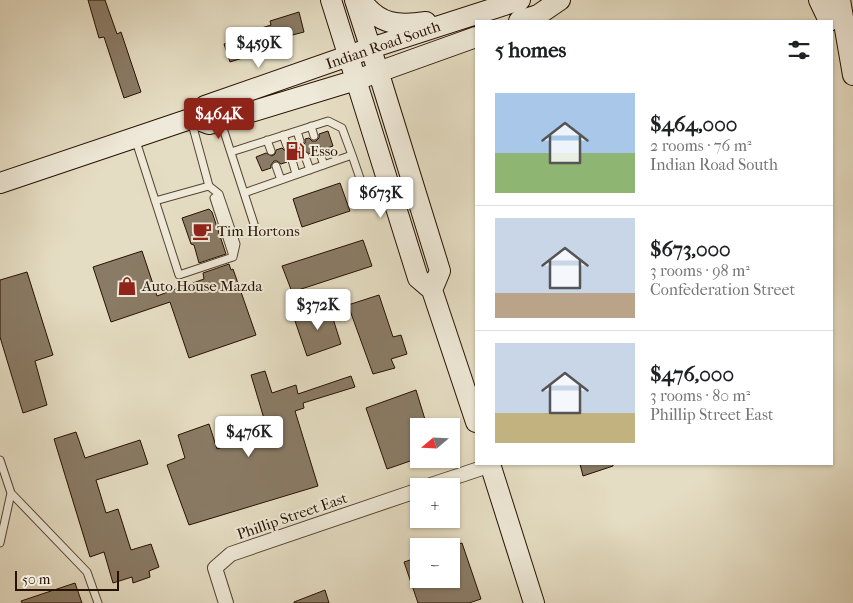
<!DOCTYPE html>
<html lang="en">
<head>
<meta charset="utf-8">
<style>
	:root { --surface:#fff; --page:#f2f2f2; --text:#202124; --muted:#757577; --line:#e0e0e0; --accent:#8f2418 }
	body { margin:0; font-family:"IM FELL French Canon",serif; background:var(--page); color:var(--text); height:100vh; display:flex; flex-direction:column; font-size:19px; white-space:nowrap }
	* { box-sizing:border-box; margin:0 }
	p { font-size:16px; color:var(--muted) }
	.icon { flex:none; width:28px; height:28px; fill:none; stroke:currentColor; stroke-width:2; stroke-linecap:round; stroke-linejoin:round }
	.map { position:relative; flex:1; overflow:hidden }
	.drawer { position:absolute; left:475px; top:20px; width:358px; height:445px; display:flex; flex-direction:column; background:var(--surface); border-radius:0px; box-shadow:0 1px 4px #0004 }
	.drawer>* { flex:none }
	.needle { width:32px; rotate:251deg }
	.buttons { position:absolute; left:410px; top:418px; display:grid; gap:10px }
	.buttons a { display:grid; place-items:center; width:50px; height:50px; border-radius:0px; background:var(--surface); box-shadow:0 1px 4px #0004; font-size:25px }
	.scale { position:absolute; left:15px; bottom:12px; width:104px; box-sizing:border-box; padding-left:5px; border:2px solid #271101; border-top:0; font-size:14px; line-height:18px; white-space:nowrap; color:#271101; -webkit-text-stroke:4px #eee9d8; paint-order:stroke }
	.price { position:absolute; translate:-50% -42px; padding:0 11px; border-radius:5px; background:#fff; color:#222; font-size:16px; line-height:32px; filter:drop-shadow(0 1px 2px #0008) }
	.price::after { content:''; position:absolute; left:50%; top:30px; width:15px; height:11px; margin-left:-8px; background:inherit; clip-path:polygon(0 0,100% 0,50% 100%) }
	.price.active { background:var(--accent); color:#fff }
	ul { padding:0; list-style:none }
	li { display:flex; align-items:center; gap:15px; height:125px; padding:0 20px }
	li+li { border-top:1px solid var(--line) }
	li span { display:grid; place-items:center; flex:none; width:140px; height:100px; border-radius:0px; color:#555 }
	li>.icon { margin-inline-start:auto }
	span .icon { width:60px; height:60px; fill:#fffc; stroke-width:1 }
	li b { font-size:21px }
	h2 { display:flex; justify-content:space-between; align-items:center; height:60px; padding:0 20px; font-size:21px }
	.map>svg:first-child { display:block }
	.building { fill:#8a7b66; stroke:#271101 }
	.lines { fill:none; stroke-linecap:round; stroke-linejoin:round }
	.service-casing { stroke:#564432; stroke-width:9 }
	.minor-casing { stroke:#564432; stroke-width:16 }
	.secondary-casing { stroke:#271101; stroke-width:22 }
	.service { stroke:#eee9d8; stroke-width:7 }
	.minor { stroke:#eee9d8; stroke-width:14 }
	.secondary { stroke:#eee9d8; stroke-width:20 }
	.labels { text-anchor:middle; stroke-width:4; stroke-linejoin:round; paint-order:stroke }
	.street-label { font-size:15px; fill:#271101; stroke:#eee9d8 }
	.poi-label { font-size:15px; fill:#271101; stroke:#eee9d8; text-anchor:start }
</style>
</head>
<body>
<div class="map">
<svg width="853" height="603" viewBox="0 0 853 603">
	<rect width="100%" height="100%" fill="#e5ddc3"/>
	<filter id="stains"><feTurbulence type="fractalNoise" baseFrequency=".004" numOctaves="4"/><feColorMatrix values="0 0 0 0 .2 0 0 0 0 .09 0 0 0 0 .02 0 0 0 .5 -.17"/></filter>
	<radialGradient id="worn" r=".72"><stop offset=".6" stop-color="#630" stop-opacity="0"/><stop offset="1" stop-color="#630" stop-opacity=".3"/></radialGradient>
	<path class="building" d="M88 0H105L117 34 121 32 141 92 124 98 104 37 99 38Z
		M299 12 304 32 277 39 278 43 254 50 255 54 230 62 224 44 247 37 246 33 271 25 270 21Z
		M328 131 333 146 324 149 318 146 315 148 314 152 310 154 304 151 301 153 300 157 297 158 294 155H290L287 158V162L281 164 277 161H274L271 165V168L262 171 256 157 266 153 272 156 275 154 276 150 282 148 284 150 288 151 291 149 292 144 295 143 298 146H302L305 143V139L309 138 312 141H316L319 138V134Z
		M340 183 350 211 302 227 293 199Z
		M209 209 212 212 226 254 199 263 194 245 191 244 182 218Z
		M363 240 372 266 292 292 282 266Z
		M142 251 157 296 204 279 203 273 229 264 231 270 233 269 256 335 189 358 170 302 111 322 93 267Z
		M27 272 53 355 35 361 47 405 23 413 0 337V280Z
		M379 295 393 337 401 335 407 354 391 359 395 368 373 374 348 305Z
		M329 306 341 344 307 356 294 318Z
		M265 371 272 393 296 385 298 394 351 376 355 387 303 403 304 408 295 411 318 486 189 525 167 465 185 458 178 435 209 424 217 449 268 432 251 375Z
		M416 390 427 426H419V458L387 469 366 408Z
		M76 432 85 458 140 440 148 464 96 480 106 513 118 509 131 550 151 544 159 567 149 571 150 577 133 583 132 577 113 583 104 552 90 557 54 439Z
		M580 464H613V466L583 476Z
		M462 543 481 599 469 603H418L404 562 419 557V579H451V546Z
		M75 583 82 603H22L21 601Z
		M325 590 329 603H294V602Z"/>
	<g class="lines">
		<g class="service-casing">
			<path id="service" d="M191 120 209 186 219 194 236 244 233 257
				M221 122 255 227
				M311 126 314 136
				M297 131 300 141
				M283 135 287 146
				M135 138 179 275 233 257
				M267 140 271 151
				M319 151 324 165
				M231 152 328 121 342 128 352 155
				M305 156 310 170
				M292 160 296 174
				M276 166 281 180
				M244 193 352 155 365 193 387 185
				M219 194 214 198 233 256
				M155 201 209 186
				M0 460 11 493 87 572 98 603
				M0 543 11 493"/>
		</g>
		<g class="minor-casing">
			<path id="minor" d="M428 486 491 465
				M226 603 215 568 231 554 419 490"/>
		</g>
		<g class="secondary-casing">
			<path id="secondary" d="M331 0 418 278 432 290 476 422
				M355 0 379 74 440 271 432 290
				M361 0C379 25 398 26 426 22
				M819 0 829 21
				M840 0 853 75
				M519 21 538 15 560 0
				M193 118 209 124 221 121 356 80 476 37
				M0 183 193 118 205 106 371 48 520 0
				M490 464 534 603"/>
		</g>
		<use href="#service" class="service"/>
		<use href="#minor" class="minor"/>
		<use href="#secondary" class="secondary"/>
	</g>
	<defs>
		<g id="fuel-bare" transform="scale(1.5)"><path d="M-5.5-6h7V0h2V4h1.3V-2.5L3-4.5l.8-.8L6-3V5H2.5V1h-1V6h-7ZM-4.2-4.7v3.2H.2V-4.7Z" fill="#8f2418" stroke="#eee9d8" stroke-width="2.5" paint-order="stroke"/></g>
		<g id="cafe-bare" transform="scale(1.5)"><path d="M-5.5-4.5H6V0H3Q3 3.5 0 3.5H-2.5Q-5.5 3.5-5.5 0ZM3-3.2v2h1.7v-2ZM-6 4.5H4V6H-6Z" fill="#8f2418" stroke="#eee9d8" stroke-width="2.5" paint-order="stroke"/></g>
		<g id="shop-bare" transform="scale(1.5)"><path d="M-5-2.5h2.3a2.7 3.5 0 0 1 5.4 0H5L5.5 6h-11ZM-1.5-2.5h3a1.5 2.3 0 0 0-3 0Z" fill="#8f2418" stroke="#eee9d8" stroke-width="2.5" paint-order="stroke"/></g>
	</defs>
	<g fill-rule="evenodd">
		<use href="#fuel-bare" x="295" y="151"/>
		<use href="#cafe-bare" x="202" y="231"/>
		<use href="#shop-bare" x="127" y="286"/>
	</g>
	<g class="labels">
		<g class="street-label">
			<text transform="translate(383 45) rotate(-19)" y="5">Indian Road South</text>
			<text transform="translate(292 516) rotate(-19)" y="5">Phillip Street East</text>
		</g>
		<g class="poi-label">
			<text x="310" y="156">Esso</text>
			<text x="217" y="236">Tim Hortons</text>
			<text x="142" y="291">Auto House Mazda</text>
		</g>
	</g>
	<rect width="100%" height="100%" filter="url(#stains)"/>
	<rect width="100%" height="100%" fill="url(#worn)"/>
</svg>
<div class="buttons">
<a><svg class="needle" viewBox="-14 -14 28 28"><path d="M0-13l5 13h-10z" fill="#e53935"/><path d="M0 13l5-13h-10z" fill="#757577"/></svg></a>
<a>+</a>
<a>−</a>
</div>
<div class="scale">50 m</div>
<b class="price" style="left:259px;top:69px">$459K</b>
<b class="price active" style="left:219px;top:140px">$464K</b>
<b class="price" style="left:381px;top:219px">$673K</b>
<b class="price" style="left:318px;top:331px">$372K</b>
<b class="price" style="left:249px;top:458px">$476K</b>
<section class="drawer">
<h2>5 homes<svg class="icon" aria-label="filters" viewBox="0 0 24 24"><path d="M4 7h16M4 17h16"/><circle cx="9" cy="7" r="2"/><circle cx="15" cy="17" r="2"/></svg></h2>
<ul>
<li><span style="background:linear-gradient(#a9c7e8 60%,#8fb573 0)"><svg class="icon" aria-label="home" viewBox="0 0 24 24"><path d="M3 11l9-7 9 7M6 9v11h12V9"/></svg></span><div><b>$464,000</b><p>2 rooms · 76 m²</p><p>Indian Road South</p></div></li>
<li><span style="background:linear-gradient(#c9d6e8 75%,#b9a48a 0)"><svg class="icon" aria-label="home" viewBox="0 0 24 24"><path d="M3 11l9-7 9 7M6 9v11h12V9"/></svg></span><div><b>$673,000</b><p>3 rooms · 98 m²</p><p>Confederation Street</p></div></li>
<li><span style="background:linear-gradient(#c9d6e8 70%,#c2b280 0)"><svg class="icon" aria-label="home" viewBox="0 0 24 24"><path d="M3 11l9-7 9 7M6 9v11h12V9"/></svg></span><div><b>$476,000</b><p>3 rooms · 80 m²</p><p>Phillip Street East</p></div></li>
</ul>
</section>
</div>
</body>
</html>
